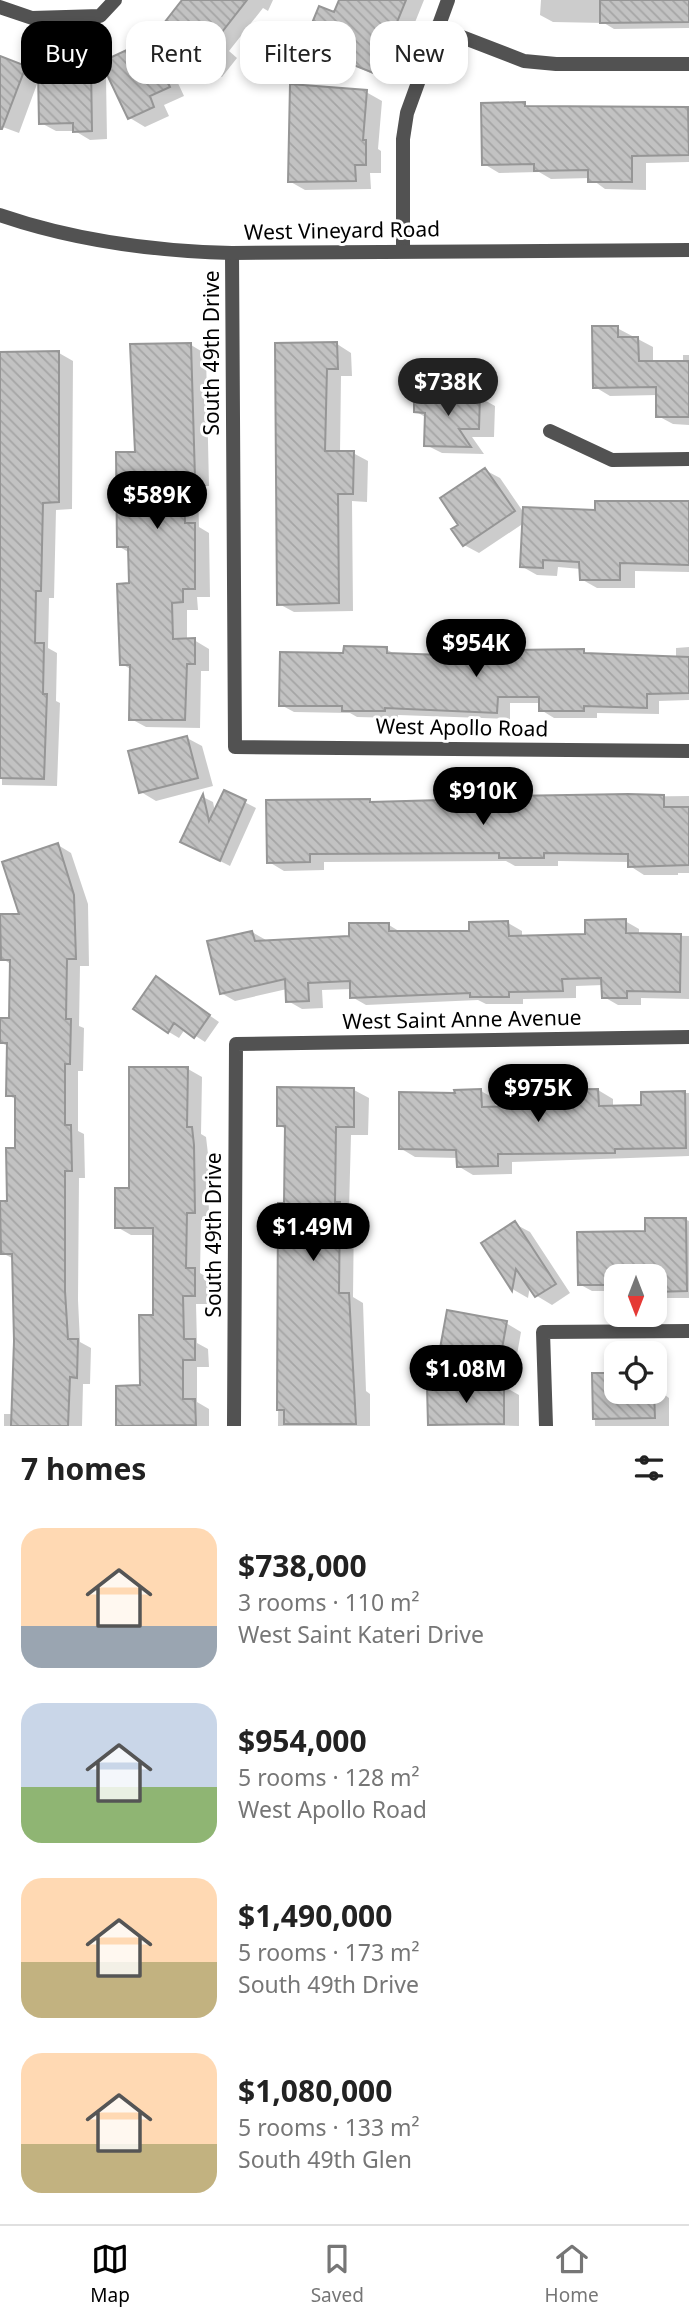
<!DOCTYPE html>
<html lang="en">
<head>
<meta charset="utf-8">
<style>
	:root { --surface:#fff; --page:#f6f6f6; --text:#222; --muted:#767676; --line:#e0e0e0; --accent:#000 }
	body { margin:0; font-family:"Noto Sans",sans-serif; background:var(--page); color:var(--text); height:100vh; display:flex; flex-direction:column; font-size:26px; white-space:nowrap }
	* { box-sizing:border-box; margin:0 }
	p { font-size:23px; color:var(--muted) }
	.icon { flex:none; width:38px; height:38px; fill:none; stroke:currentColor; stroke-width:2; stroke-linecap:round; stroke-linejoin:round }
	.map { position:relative; height:1426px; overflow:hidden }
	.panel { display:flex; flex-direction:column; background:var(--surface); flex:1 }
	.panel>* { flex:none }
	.hud { position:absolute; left:21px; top:21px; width:648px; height:63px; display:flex; gap:14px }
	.needle { width:46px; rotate:180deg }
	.controls { position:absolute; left:604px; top:1264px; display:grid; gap:14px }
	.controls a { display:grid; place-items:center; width:63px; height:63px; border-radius:14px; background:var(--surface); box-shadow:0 4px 10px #0003; font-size:35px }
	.price { position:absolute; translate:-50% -60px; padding:0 16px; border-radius:24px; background:var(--accent); color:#fff; font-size:23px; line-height:46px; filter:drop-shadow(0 2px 4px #0008) }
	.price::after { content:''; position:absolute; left:50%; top:42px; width:21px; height:16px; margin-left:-10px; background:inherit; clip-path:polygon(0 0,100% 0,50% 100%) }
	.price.current { background:#222; color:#fff }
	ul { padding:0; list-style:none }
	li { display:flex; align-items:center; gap:21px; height:175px; padding:0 21px }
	li span { display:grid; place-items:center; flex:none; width:196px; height:140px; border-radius:21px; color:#555 }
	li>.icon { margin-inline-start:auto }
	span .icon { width:84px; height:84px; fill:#fffc; stroke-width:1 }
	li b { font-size:30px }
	h2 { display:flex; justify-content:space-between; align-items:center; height:84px; padding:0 21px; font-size:30px }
	.tag { padding:0 24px; border-radius:21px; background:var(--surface); box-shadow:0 4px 10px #0003; font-size:24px; line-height:63px }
	.tag.current { background:var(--accent); color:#fff }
	.tab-bar { display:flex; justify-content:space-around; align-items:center; height:98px; border-top:2px solid var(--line); background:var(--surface); font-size:19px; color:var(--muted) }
	.tab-bar a { display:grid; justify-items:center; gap:4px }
	.tab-bar .current { color:var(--accent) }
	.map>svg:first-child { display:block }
	.shadow { fill:#0003 }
	.building { fill:url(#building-back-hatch); stroke:#969696; stroke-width:2 }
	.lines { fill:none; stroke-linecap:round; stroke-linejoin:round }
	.minor { stroke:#525252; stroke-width:14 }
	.tertiary { stroke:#525252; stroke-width:14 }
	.labels { text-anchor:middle; stroke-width:6; stroke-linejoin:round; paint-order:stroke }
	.street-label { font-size:21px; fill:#000; stroke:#fff }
</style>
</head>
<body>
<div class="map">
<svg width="689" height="1426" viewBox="0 0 689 1426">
	<defs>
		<pattern id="building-back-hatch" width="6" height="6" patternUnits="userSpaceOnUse" patternTransform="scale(1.75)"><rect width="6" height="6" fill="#c2c2c2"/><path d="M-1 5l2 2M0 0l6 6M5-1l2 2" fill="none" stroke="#a5a5a5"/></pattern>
	</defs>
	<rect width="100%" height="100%" fill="#fff"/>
	<path class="shadow" d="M185 0H273L268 11 263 8 229 51 237 58 222 77 207 68Z
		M341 0H424L391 82 305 44 335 15Z
		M541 0H689V28L614 29 604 23 553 22 540 15Z
		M148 42 163 51 184 96 164 105 169 116 145 127 130 118Z
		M0 59 40 76 19 133 0 126Z
		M90 68 106 77 107 139 90 140 75 131H56L41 123 57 80Z
		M366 92 382 101 378 149 381 151V173H370L371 189 305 190 289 181Z
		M524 104 531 108H689V162L646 163V190L605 189 590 178 551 179 539 172 499 173 484 164Z
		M617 328 653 347V363H683V355H689V425L673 424 658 416V395L610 396 595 387Z
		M337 344 351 353 352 376H341L340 453H353L368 461 367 502 352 501 353 611 294 612 279 604 276 345Z
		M191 345 206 354 209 486H198L199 527 209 533 210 597H197L198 610H187V640H194L209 649V671H201L200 728 146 727 131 719 132 670 122 664 131 585 130 553 118 546 136 454Z
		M59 353 73 361 72 509 56 510 54 598H49L48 648 57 653 56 701 60 703 57 786 2 785 0 354Z
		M479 397 495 406 494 437H472L484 454 442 453 426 445 427 418 415 411Z
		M485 470 500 478 524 513 596 512 689 502V572L635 571V588H597L581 579V569L558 567 557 576 537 575 521 566 524 523 479 553 464 545 461 525Z
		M512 643 525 650 583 651 591 655 676 658V648L689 647V700L659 701V714L597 713V718H554L541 710V703H510V719L398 715V718L357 717 350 713 294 712 281 705 345 654 386 649 398 656 474 658Z
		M187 738 202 746 213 786 156 801 141 792Z
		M225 792 256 808 230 866 192 847 203 797 213 802 215 812Z
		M689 796V873H678V875H644L630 866V862L558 861V866H515L506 861 324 862V870L284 871 269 862 369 801 374 803 444 802V799Z
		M58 845 71 853 88 904 89 966H80L79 1026 84 1028 83 1071H78V1131L84 1134 85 1178H79L78 1300 80 1342 91 1348 90 1384H83L82 1426H4V1414H13L14 1259 2 1253 16 1150 17 1100 8 1095 9 1047 0 1042 11 1020 12 965 3 959Z
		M625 921 639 929V935L689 936V999L641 998V1005H618L604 997 603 985 576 986V998L523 999V1004H486L478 1000 366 1005 352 997V989L322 990 323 1008 302 1009 288 1001 287 989 235 1001 221 993 252 932 266 940 351 938 389 925 402 933H471L508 923 522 931V938L587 936Z
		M166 985 219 1022 205 1042 185 1029 179 1038 169 1032Z
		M188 1069 202 1077 201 1134 206 1137 208 1154 209 1220H201L200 1273 208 1278 209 1304H196L197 1343 208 1349 209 1367H197V1402L209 1409V1426H120L118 1425 141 1387 155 1317V1235H131L117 1227 131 1189Z
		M354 1090 369 1098 368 1135H351L349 1209 354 1212 353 1297 363 1303 366 1391 370 1394V1426H278L280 1205H286L287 1130 279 1125Z
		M598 1090 613 1099V1107L643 1106V1093H689V1156L512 1162V1174L473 1175 458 1166V1158L415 1157 400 1148 456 1095 481 1091 495 1099 496 1108 522 1107Z
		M685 1219 689 1221V1298H660L654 1295V1276H616V1291H592L579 1284 647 1233Z
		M515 1224 530 1232 570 1293 552 1305 537 1296 530 1286 528 1298 514 1290 483 1244Z
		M506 1323 521 1332 514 1372 456 1362 441 1353Z
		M616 1374V1391H654V1376L665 1383V1395L669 1398V1426H595L594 1375Z
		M503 1386 519 1395V1426L430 1424Z"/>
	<path class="building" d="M182 0H247L215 41 223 48 206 70 157 32Z
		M339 0H406L376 74 303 45 319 6 334 12Z
		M600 0H689V22L600 23Z
		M148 40 170 87 150 96 154 107 128 119 101 62Z
		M0 56 26 66 2 129H0Z
		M91 66 92 131 73 132V123L39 124 38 71 55 77V67Z
		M290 84 367 90 363 140H366V165H355L356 181 288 182Z
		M525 102V106L688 107 689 155 632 156V182H588V170L534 171V164L482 165 481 103Z
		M592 326H618V337H638L639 361H689V417H656V387L593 388Z
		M337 342 338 369H327L325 451H354L353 494H338L339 603 277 605 275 343Z
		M191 343 195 478 184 479 185 523H195V589H183V602L172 603 173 639 195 638V664H187L185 720H129L130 665H120L117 584 129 583 128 547H117L116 452H135L130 344Z
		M59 351V502L43 503 41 591H36L35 643H44L43 694H47L44 779 0 778V352Z
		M414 393 480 395 479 429H459L471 447 424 446 425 413 414 412Z
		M485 468 515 511 463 546 451 529 458 525 440 498Z
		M595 501H689V565L620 563V580H580L579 562 543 560V568L520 567 523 507 595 510Z
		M473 641H512V650L584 649V653L689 657V693L647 694V708L584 706V711H539V697H498L497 713 385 708V711H342V706H279L280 652 343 653 344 646 387 647V653L472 656Z
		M187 736 198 778 139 793 128 751Z
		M224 790 246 800 220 861 180 842 203 794 209 821Z
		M628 794 664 795V807H689V865L628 867V854L544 853V858H499V853L310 854V862L267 863 266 800 370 799V802L442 800V797Z
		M58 843 74 895 76 959H67L66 1019H71L70 1064H65V1125H71L72 1171H65V1291L68 1339H78L77 1378 70 1377 68 1426H11L14 1341 12 1254H1L0 1201H7L6 1148H15V1096H6L7 1043H0V1018H9L10 960H1L0 914H19L2 862Z
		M626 919V933L681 934 680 992 627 991V998H602L601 978 562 979 563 991 509 992V997H470V993L350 998V981L308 983 309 1001 286 1002 285 979 220 994 207 941 252 931 255 941 349 936V923H389V931H469V922L508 921 509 936 585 934V920Z
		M156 976 210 1015 194 1038 174 1023 168 1033 133 1009Z
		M129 1067H188L187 1127H192L194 1145 195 1213H187L186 1268H195V1296H183L184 1339H195V1360H183V1399H195L196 1425 116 1426V1386L140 1385 139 1315H153V1228H115V1188H129Z
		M277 1087 354 1088V1127H336L335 1202H340L339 1293H349L356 1424H284V1410H277L278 1203H284L285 1126H277Z
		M481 1089 482 1107 520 1106V1090L598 1089 599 1106 641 1105V1092L685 1091 686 1148 615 1149V1153L498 1154V1166L457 1167 456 1150 399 1149V1092L455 1093 454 1090Z
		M645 1218H686L687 1291 654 1292V1276H616V1285H578L577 1232 645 1231Z
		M515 1221 556 1284 535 1297 516 1269 512 1291 481 1243Z
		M447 1310 507 1321 499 1365 439 1354Z
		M592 1373H616V1391H654L655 1418 593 1419Z
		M504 1384V1424L428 1425 427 1386Z"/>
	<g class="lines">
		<path class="minor" d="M0 7 32 18 100 16 115 0
			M436 27 524 61 556 64H689
			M403 251V139L407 113 448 0
			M232 253 235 747 689 751
			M550 431 612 460 689 459
			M234 1426 236 1044 689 1037
			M546 1426 543 1332 689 1331"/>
		<path class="tertiary" d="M0 215C76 241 153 251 232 253L689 250"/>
	</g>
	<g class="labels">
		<g class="street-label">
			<text transform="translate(342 231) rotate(-1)" y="7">West Vineyard Road</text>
			<text transform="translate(212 353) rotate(-90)" y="7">South 49th Drive</text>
			<text transform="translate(462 728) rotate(1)" y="7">West Apollo Road</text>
			<text transform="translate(462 1020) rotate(-1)" y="7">West Saint Anne Avenue</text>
			<text transform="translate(214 1235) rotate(-90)" y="7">South 49th Drive</text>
		</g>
	</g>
</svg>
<div class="controls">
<a><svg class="needle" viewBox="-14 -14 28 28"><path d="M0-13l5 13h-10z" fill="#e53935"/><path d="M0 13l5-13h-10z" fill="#767676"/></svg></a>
<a><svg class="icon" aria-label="locate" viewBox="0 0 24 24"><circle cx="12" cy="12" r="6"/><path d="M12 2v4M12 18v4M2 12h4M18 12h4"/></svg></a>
</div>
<b class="price current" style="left:448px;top:418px">$738K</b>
<b class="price" style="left:157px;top:531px">$589K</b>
<b class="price" style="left:476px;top:679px">$954K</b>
<b class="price" style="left:483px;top:827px">$910K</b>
<b class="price" style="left:538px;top:1124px">$975K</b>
<b class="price" style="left:313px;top:1263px">$1.49M</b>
<b class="price" style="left:466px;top:1405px">$1.08M</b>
<div class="hud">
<a class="tag current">Buy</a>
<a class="tag">Rent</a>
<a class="tag">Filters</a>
<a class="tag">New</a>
</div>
</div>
<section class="panel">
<h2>7 homes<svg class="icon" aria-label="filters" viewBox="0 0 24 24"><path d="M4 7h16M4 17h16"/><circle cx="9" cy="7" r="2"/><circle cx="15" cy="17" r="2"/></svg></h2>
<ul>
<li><span style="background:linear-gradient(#ffd9b3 70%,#9aa5b1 0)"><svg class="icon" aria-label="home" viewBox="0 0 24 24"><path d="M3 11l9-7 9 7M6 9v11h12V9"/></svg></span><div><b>$738,000</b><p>3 rooms · 110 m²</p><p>West Saint Kateri Drive</p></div></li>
<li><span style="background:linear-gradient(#c9d6e8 60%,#8fb573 0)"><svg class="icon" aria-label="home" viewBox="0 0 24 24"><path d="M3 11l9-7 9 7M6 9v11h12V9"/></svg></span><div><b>$954,000</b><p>5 rooms · 128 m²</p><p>West Apollo Road</p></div></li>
<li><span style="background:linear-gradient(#ffd9b3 60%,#c2b280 0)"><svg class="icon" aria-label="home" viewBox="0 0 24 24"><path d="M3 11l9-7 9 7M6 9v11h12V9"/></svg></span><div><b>$1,490,000</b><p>5 rooms · 173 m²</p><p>South 49th Drive</p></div></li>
<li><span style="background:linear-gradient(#ffd9b3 65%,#c2b280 0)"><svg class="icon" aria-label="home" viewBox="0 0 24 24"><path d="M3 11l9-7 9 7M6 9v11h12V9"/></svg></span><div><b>$1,080,000</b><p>5 rooms · 133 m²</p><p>South 49th Glen</p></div></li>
</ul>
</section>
<nav class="tab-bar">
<a class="current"><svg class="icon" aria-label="map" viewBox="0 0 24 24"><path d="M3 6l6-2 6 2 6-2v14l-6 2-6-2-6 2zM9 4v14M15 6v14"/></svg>Map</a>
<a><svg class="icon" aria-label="saved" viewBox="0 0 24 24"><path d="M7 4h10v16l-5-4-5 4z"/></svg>Saved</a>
<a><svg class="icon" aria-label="home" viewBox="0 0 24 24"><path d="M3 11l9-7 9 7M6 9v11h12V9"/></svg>Home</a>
</nav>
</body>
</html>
